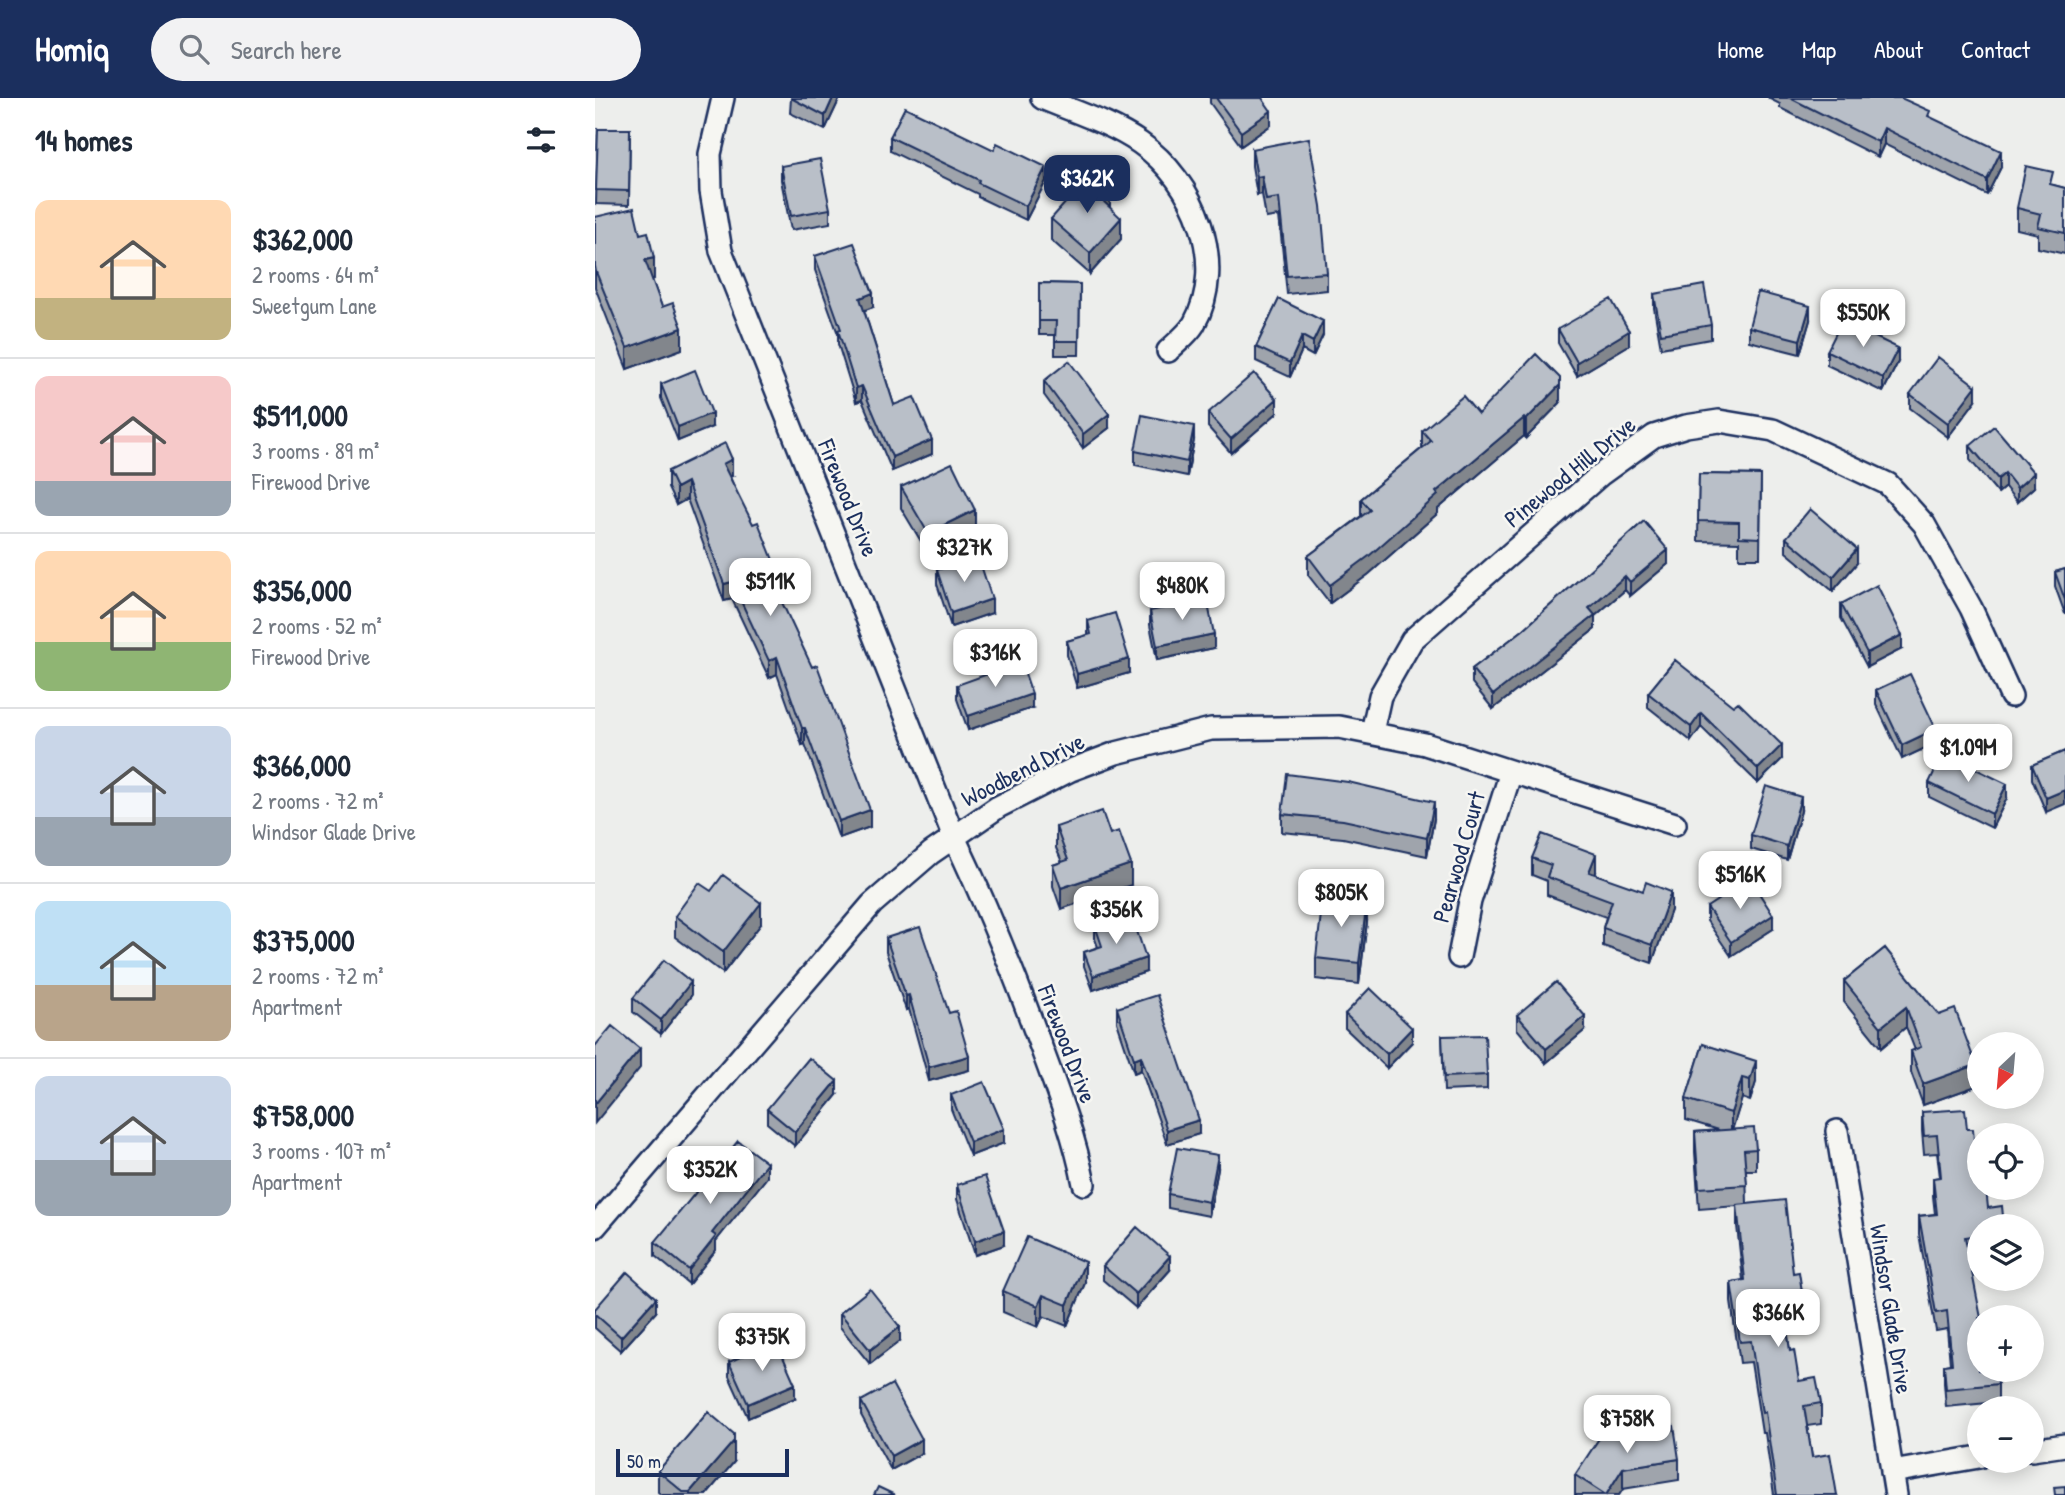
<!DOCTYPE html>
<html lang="en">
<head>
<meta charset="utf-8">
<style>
	:root { --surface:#fff; --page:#f2f2f3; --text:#1f2937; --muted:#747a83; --line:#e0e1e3; --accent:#1b2f5e }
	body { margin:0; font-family:"Patrick Hand",sans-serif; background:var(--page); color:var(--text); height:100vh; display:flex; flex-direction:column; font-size:26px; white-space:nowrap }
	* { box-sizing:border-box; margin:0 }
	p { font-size:23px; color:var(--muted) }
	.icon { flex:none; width:38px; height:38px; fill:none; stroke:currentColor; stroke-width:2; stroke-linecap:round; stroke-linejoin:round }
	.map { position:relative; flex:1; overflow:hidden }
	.side { display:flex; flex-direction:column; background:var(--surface); width:595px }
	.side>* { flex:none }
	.needle { width:46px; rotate:206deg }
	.tools { position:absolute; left:1372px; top:934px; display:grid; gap:14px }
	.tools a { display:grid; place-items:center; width:77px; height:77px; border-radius:50%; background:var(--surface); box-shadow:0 4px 18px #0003; font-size:35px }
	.scale { position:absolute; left:21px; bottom:18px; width:173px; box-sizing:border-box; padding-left:7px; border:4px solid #1b2f5e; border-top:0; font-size:19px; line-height:24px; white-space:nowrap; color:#1b2f5e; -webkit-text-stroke:5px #f6f6f2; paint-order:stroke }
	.price { position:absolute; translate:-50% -60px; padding:0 16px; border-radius:14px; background:#fff; color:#222; font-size:23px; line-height:46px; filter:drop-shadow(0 2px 4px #0008) }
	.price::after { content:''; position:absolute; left:50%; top:42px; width:21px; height:16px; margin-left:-10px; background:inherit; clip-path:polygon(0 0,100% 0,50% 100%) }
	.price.active { background:var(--accent); color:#fff }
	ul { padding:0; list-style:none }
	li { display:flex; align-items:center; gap:21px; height:175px; padding:0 35px }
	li+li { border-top:2px solid var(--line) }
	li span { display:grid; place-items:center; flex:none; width:196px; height:140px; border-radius:14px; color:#555 }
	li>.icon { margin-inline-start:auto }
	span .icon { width:84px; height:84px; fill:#fffc; stroke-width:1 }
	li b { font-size:30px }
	h2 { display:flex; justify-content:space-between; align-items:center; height:84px; padding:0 35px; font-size:30px }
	header { display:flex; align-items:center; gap:42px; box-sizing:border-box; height:98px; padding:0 35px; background:var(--accent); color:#fff }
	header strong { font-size:33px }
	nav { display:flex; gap:38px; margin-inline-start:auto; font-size:24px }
	.search { width:490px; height:63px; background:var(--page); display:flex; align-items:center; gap:18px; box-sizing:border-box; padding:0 24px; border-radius:38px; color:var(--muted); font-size:26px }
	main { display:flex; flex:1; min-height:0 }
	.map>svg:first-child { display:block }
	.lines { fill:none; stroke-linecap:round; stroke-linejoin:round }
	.street-casing { stroke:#1b2f5e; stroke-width:26 }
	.street { stroke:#f6f6f2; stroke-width:21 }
	.wall { fill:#9fa4ac; stroke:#1b2f5e; stroke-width:2 }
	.shaded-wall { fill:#82868c; stroke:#1b2f5e; stroke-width:2 }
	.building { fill:#b9bfc8; stroke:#1b2f5e; stroke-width:2 }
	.labels { text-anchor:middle; stroke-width:5; stroke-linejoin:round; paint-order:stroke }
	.street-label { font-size:24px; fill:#1b2f5e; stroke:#f6f6f2 }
</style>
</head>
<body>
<header>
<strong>Homiq</strong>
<div class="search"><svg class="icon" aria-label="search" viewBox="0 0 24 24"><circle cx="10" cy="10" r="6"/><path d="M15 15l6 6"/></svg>Search here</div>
<nav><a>Home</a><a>Map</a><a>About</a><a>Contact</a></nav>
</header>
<main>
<section class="side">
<h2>14 homes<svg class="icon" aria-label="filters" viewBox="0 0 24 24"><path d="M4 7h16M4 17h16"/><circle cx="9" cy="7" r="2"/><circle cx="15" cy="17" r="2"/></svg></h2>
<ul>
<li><span style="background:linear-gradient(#ffd9b3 70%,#c2b280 0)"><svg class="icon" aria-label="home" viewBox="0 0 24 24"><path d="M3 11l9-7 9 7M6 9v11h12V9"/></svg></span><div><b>$362,000</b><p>2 rooms · 64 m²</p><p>Sweetgum Lane</p></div></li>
<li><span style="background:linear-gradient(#f6c9c9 75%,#9aa5b1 0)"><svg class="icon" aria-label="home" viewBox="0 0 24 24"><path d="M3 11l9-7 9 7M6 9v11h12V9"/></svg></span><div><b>$511,000</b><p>3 rooms · 89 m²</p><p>Firewood Drive</p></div></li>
<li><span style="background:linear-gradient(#ffd9b3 65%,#8fb573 0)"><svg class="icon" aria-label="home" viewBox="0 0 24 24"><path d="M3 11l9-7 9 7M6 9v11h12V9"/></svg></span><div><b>$356,000</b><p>2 rooms · 52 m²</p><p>Firewood Drive</p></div></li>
<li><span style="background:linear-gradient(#c9d6e8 65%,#9aa5b1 0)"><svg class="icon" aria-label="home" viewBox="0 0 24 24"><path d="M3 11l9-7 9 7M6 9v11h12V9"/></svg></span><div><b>$366,000</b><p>2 rooms · 72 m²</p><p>Windsor Glade Drive</p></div></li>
<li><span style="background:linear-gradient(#bfe0f5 60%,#b9a48a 0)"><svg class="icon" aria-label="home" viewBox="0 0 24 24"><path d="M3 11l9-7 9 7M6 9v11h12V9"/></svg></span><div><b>$375,000</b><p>2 rooms · 72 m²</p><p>Apartment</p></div></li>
<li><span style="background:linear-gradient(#c9d6e8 60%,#9aa5b1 0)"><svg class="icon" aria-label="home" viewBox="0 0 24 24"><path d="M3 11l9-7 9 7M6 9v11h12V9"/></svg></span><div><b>$758,000</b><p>3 rooms · 107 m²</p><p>Apartment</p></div></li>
</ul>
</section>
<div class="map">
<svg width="1470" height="1397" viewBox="0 0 1470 1397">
	<rect width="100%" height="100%" fill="#edeeec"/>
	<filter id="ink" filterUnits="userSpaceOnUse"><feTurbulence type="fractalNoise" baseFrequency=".0143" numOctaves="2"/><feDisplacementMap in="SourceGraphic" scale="14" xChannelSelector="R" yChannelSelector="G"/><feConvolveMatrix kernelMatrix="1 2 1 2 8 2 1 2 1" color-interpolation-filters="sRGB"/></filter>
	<g filter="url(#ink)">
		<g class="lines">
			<g class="street-casing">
				<path id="street" d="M128 0 115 56 116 93 126 153 359 739C390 804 417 870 442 938 460 987 479 1035 489 1086
					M447 0C480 14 516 25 545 45 600 83 633 165 599 226 593 236 581 245 573 253
					M777 634 785 598 817 542 1005 377 1059 338 1091 328 1124 323 1178 332 1293 386 1329 426 1376 510 1416 598
					M864 859 875 803 916 674
					M1242 1033 1301 1397
					M0 1129 277 806 336 755 403 709 476 672 521 655 616 631 744 629 830 646 1080 726
					M1437 1352 1470 1347
					M1297 1374 1384 1359"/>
			</g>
			<use href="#street" class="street"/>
		</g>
		<path class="wall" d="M196 0H245L230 32 195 15Z
			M615 0H667L676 27 646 48 615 5Z
			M1173 0H1306L1335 19 1406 69 1392 97 1289 46 1283 59 1185 10V6Z
			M3 31H35L34 107 1 106Z
			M295 39 451 83 431 122 383 99V96L295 53Z
			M657 51 732 175V192L692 196 684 118 671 120 667 96 662 97 657 68Z
			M186 68 235 111V125L196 132 186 82Z
			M1458 87 1470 90V156L1443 150V136L1422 131V110Z
			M515 110 526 141 495 176 456 142V121Z
			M0 119 45 136 59 181 57 182 67 209 87 251 32 271 0 189Z
			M220 158 278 209 269 212 299 307 337 356 297 373 267 302 261 304 243 246V236L220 172Z
			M444 185 485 186 484 257H460V237H444Z
			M1059 196 1116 227V241L1066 250 1059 210Z
			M684 201 728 237 718 258 707 252 695 279 661 263V249Z
			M1215 222 1205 256 1154 243V229Z
			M963 231 1034 247 982 278 963 245Z
			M1232 253 1303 264 1288 294 1232 267Z
			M449 283 514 330 488 350 449 297Z
			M66 286 117 329 83 343 66 300Z
			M1315 296 1381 302 1353 339 1315 310Z
			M965 305 931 340 929 338 843 411V415L774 476 735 505 713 477V458L766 418V401L827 350V333L883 316Z
			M613 315H682L636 355 613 329Z
			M599 342 592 378 540 367V353Z
			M1375 348 1439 389 1422 404 1410 389 1403 395 1375 362Z
			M73 373 137 378 135 379 180 484 178 485 275 729 244 740 210 646 207 647 182 576 174 580 137 501 129 503 92 401 81 407 73 390Z
			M1104 376 1166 377 1165 460H1144V444L1103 443Z
			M306 389 380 433 333 455 306 410Z
			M1049 423 1073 466 1035 498 1030 492 1000 518V531L898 611 877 585V571L928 532Z
			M1191 440 1262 465 1238 493 1191 454Z
			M1470 471V516L1460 488V474Z
			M342 472 397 515 356 529 342 486Z
			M1246 506 1307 551 1272 569 1246 520Z
			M555 513 619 550 562 562 555 527Z
			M493 523 534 575 482 590 472 557V543L493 537Z
			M1080 562 1187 661 1163 685 1106 629 1096 643 1053 609V595Z
			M362 587 437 610 373 632 362 601Z
			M1281 592 1341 645 1307 661 1281 606Z
			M1470 653 1451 714 1437 681V667Z
			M1334 685 1412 700 1397 730 1334 699Z
			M1206 713 1192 762 1156 751V737Z
			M687 716 839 721 832 758 748 740 687 734Z
			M461 729 515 736 536 787 466 811 458 788V767L467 764 461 750Z
			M937 760 1001 774 1000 776 1076 812 1057 865 1008 848V830L1011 819 952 797V783L937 777Z
			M116 793 166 826 128 875 80 839V818Z
			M1112 809 1178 831 1136 858 1112 823Z
			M772 824 764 886 721 881V860Z
			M500 827 551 874 498 892 489 868V854L503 849 500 841Z
			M291 840 354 915 374 972 334 983 314 911 311 912 291 854Z
			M1290 850 1381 988 1328 1007 1316 974V953L1320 952 1311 929 1286 950 1249 904V883Z
			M96 898 66 936 38 914V900Z
			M522 910 604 1036 572 1046 546 972 539 975 522 924Z
			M750 916 817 944 792 970 750 930Z
			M922 917 990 932 951 965 922 931Z
			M847 938 892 977V991L849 993Z
			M1108 946 1161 984 1155 1003 1147 1000 1137 1031 1161 1051V1072H1151L1152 1106 1198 1175 1208 1200V1221L1191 1223 1195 1253 1204 1283 1226 1305V1326L1212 1328 1217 1359 1242 1397H1179L1170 1335H1167L1156 1264 1145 1265 1136 1204V1184L1148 1182 1142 1128V1108L1104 1111 1100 1054V1034L1124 1032 1091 1022V1001Z
			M242 997 200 1048 172 1025V1011Z
			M356 997 409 1045 375 1058 356 1011Z
			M1327 1014 1372 1031 1384 1129V1155L1373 1157 1384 1220 1403 1286V1304L1351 1309 1349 1285V1267L1355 1266 1352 1231 1341 1233 1324 1136V1118L1340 1116 1338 1098V1080L1345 1079 1342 1055 1329 1056 1327 1033Z
			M623 1071 614 1118 573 1110V1096Z
			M172 1079 121 1143V1152L94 1186 60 1158V1144Z
			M362 1087 409 1147 380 1157 362 1101Z
			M508 1168 575 1172 541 1210 508 1182Z
			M490 1185 472 1228 448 1218 443 1229 408 1214V1193Z
			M0 1211 61 1214 26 1253 0 1230Z
			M245 1215 305 1243 275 1266 245 1229Z
			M134 1264 200 1300 153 1320 134 1278Z
			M266 1303 327 1355 296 1372 266 1317Z
			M1084 1361V1382L1028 1391 1024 1397H980V1377Z
			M139 1364 111 1397H67L63 1394V1373Z"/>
		<path class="shaded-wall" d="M238 0H245L230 32V18Z
			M676 13V27L646 48V34Z
			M1289 30V46L1283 59V44Z
			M1406 53V69L1392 97V82Z
			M451 69V83L431 122V108Z
			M667 78V96L662 97V79Z
			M515 93V114L507 102Z
			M526 120V141L495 176V155Z
			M59 160V181L50 183V162Z
			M278 195V209L265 214V200Z
			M1215 208V222L1205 256V242Z
			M728 223V237L718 258V244Z
			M87 230V251L32 271V250Z
			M1034 233V247L982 278V264Z
			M707 238V252L695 279V265Z
			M1303 250V264L1288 294V280Z
			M965 287V305L931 340V322Z
			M267 288V302L261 304V290Z
			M1381 288V302L1353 339V325Z
			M682 301V315L636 355V341Z
			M117 315V329L83 343V329Z
			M514 316V330L488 350V336Z
			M929 320V338L843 411V415L774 476 735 505V487L841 394Z
			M599 328V342L592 378V364Z
			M337 342V356L297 373V359Z
			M137 361V378L128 383V366Z
			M1410 375V389L1403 395V381Z
			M1439 375V389L1422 404V390Z
			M92 384V401L81 407V390Z
			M380 412V433L333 455V435Z
			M1262 451V465L1238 493V479Z
			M1073 452V466L1035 498V484Z
			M180 467V484L171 487V470Z
			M1030 478V492L1000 518V531L898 611V597Z
			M137 484V501L129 503V486Z
			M397 501V515L356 529V515Z
			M619 536V550L562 562V548Z
			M1307 537V551L1272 569V555Z
			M182 559V576L174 580V563Z
			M534 561V575L482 590V576Z
			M437 596V610L373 632V618Z
			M1106 615V629L1096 643V629Z
			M207 630H210V646L207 647Z
			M1341 631V645L1307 661V647Z
			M1187 647V661L1163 685V671Z
			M1412 686V700L1397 730V716Z
			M1470 692V706L1451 714V700Z
			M1206 699V713L1192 762V748Z
			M839 704V721L832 758V740Z
			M275 712V729L244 740V723Z
			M1001 756V774L994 792V774Z
			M536 766V787L466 811V790Z
			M1076 794V812L1057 865V847Z
			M772 803V824L764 886V865Z
			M166 805V826L128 875V854Z
			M1178 817V831L1136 858V844Z
			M551 860V874L498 892V878Z
			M96 884V898L66 936V922Z
			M314 897V911L311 912V898Z
			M1311 909V929L1286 950V929Z
			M990 918V932L951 965V951Z
			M817 930V944L792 970V956Z
			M45 951V970L0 1025V1006Z
			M374 958V972L334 983V969Z
			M546 958V972L539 975V961Z
			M1161 963V984L1155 1003V982Z
			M1381 967V988L1328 1007V986Z
			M1147 980V1000L1136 1036V1015Z
			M242 983V997L200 1048V1034Z
			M604 1022V1036L572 1046V1032Z
			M409 1031V1045L375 1058V1044Z
			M623 1057V1071L614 1118V1104Z
			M172 1065V1079L121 1143V1152L94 1186V1172L117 1135Z
			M409 1133V1147L380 1157V1143Z
			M575 1158V1172L541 1210V1196Z
			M490 1164V1185L472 1228V1207Z
			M448 1197V1218L443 1229V1208Z
			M61 1200V1214L26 1253V1239Z
			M305 1229V1243L275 1266V1252Z
			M200 1286V1300L153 1320V1306Z
			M327 1341V1355L296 1372V1358Z
			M139 1343V1364L111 1397H95V1394Z
			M1028 1370V1391L1024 1397H1011Z"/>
		<path class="building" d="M196 0H238L230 18Z
			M621 0H667L676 13 646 34Z
			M1195 0H1306L1335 13 1333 18 1406 53 1392 82 1289 30 1283 44Z
			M310 9 399 52 402 45 451 69 431 108 383 85 384 82 295 39Z
			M3 31H35L34 93 1 92Z
			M714 40 726 108 732 175 692 178 684 100 671 102 667 78 662 79 657 51Z
			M225 61 235 111 196 118 186 68Z
			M1431 68 1458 74 1455 86 1470 90V135L1443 129 1446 116 1422 110Z
			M496 76 515 93 507 102 526 120 495 155 456 121Z
			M39 110 45 136 53 134 59 160 50 162 67 209 78 205 87 230 32 250 1 174 0 168V119Z
			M259 145 278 195 265 200 299 307 319 299 337 342 297 359 267 288 261 290 243 232 246 231 220 158Z
			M444 185 485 186 484 243H460L461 223H444Z
			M1109 187 1116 227 1066 236 1059 196Z
			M1163 194 1215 208 1205 242 1154 229Z
			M684 201 728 223 718 244 707 238 695 265 661 249Z
			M1016 201 1034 233 982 264 963 231Z
			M1247 223 1303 250 1288 280 1232 253Z
			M941 256 965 280V287L931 322 929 320 841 394 843 397 774 458 735 487 713 458 775 412 766 401 836 343 827 333 868 298 883 316Z
			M1343 259 1381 288 1353 325 1315 296Z
			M474 263 514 316 488 336 449 283Z
			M100 272 117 315 83 329 66 286Z
			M659 275 682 301 636 341 613 315Z
			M547 317 599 328 592 364 540 353Z
			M1399 328 1439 375 1422 390 1410 375 1403 381 1375 348Z
			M130 345 137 361 128 366 158 426 163 424 180 467 171 470 217 569 222 567 275 712 244 723 210 630H207L182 559 174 563 137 484 129 486 92 384 81 390 73 373Z
			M357 365 380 412 333 435 306 389Z
			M1104 376 1166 377 1165 440 1144 439V424L1103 423Z
			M1215 411 1262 451 1238 479 1191 440Z
			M1049 423 1073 452 1035 484 1030 478 994 510 1000 517 898 597 877 571 928 532Z
			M383 458 397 501 356 515 342 472Z
			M1470 471V502L1460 474Z
			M1282 487 1307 537 1272 555 1246 506Z
			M612 501 619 536 562 548 555 513Z
			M520 515 534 561 482 576 472 543 496 536 493 523Z
			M1080 562 1138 608 1143 604 1187 647 1163 671 1106 615 1096 629 1053 595Z
			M426 564 437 596 373 618 362 587Z
			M1315 576 1341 631 1307 647 1281 592Z
			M1470 653V692L1451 700 1437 667Z
			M1348 655 1412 686 1397 716 1334 685Z
			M692 676 753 684 839 704 832 740 748 722 687 716Z
			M1171 688 1206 699 1192 748 1156 737Z
			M507 713 515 736 524 733 536 766 466 790 458 767 473 762 461 729Z
			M947 736 1001 756 994 774 1048 793 1051 784 1076 794 1057 847 1008 830 1017 803 952 779 956 767 937 760Z
			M128 777 166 805 128 854 80 818 104 785 116 793Z
			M1155 781 1178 817 1136 844 1112 809Z
			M728 798 772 803 764 865 721 860Z
			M536 815 551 860 498 878 489 854 507 848 500 827Z
			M325 829 354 915 361 913 374 958 334 969 314 897 311 898 291 840Z
			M1290 850 1344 917 1360 911 1381 967 1328 986 1316 953 1326 949 1311 909 1286 929 1249 883Z
			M69 862 96 884 66 922 38 900Z
			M961 884 990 918 951 951 922 917Z
			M775 890 817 930 792 956 750 916Z
			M562 897 604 1022 572 1032 546 958 539 961 522 910Z
			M17 928 45 951 0 1006V948Z
			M890 937 892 977 849 979 847 938Z
			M1108 946 1161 963 1155 982 1147 980 1136 1015 1091 1001Z
			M214 960 242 983 200 1034 172 1011Z
			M389 984 409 1031 375 1044 356 997Z
			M1370 1011 1372 1031H1378L1382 1075H1384V1090H1391L1393 1110 1407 1108 1409 1129H1384V1137L1370 1139 1386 1220H1384V1272H1401L1403 1286 1351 1291 1349 1267 1357 1266 1352 1213 1341 1215 1324 1118 1342 1116 1338 1080 1346 1079 1342 1037 1329 1038 1327 1014Z
			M1159 1030 1161 1051 1149 1052 1152 1087 1104 1090 1100 1034Z
			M143 1043 172 1065 117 1135 121 1138 94 1172 60 1144Z
			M582 1050 623 1057 614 1104 573 1096Z
			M390 1078 409 1133 380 1143 362 1087Z
			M1190 1102 1198 1175 1204 1174 1208 1200 1188 1203 1195 1253 1199 1252 1204 1283 1221 1280 1226 1305 1209 1308 1217 1359 1235 1356 1242 1397H1182L1170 1314 1167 1315 1156 1243 1145 1244 1136 1184 1150 1182 1142 1107Z
			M542 1129 575 1158 541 1196 508 1168Z
			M432 1139 490 1164 472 1207 448 1197 443 1208 408 1193Z
			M32 1174 61 1200 26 1239 0 1216V1211Z
			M275 1191 305 1229 275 1252 245 1215Z
			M181 1243 200 1286 153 1306 134 1264Z
			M297 1286 327 1341 296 1358 266 1303Z
			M113 1314 139 1336V1343L95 1394H88L63 1373Z
			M1079 1328 1084 1361 1028 1370 1011 1397 980 1377 1005 1339Z
			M1470 1388V1397H1460L1459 1389Z
			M283 1389 300 1397H279Z"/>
	</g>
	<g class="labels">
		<g class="street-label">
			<text transform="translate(975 374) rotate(-39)" y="8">Pinewood Hill Drive</text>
			<text transform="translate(253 400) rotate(68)" y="8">Firewood Drive</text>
			<text transform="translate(428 672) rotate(-27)" y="8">Woodbend Drive</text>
			<text transform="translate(864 759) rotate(-74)" y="8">Pearwood Court</text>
			<text transform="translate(472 946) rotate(69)" y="8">Firewood Drive</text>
			<text transform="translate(1296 1211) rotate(81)" y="8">Windsor Glade Drive</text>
		</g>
	</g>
</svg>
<div class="tools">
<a><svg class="needle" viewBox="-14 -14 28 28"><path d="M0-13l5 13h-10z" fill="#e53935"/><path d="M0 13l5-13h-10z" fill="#747a83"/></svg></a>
<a><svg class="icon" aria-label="locate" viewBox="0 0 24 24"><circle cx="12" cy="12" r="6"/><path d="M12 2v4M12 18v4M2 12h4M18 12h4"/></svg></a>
<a><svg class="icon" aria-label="layers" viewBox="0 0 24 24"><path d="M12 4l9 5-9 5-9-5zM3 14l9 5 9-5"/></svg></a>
<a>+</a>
<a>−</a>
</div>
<div class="scale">50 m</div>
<b class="price active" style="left:492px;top:117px">$362K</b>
<b class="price" style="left:1268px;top:251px">$550K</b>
<b class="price" style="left:369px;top:486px">$327K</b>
<b class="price" style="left:175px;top:520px">$511K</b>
<b class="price" style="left:587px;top:524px">$480K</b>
<b class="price" style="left:400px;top:591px">$316K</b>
<b class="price" style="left:1373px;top:686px">$1.09M</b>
<b class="price" style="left:1145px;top:813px">$516K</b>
<b class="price" style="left:746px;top:831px">$805K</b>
<b class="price" style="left:521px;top:848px">$356K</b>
<b class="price" style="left:115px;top:1108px">$352K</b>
<b class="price" style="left:1183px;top:1251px">$366K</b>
<b class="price" style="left:167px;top:1275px">$375K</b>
<b class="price" style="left:1032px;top:1357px">$758K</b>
</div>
</main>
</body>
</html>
